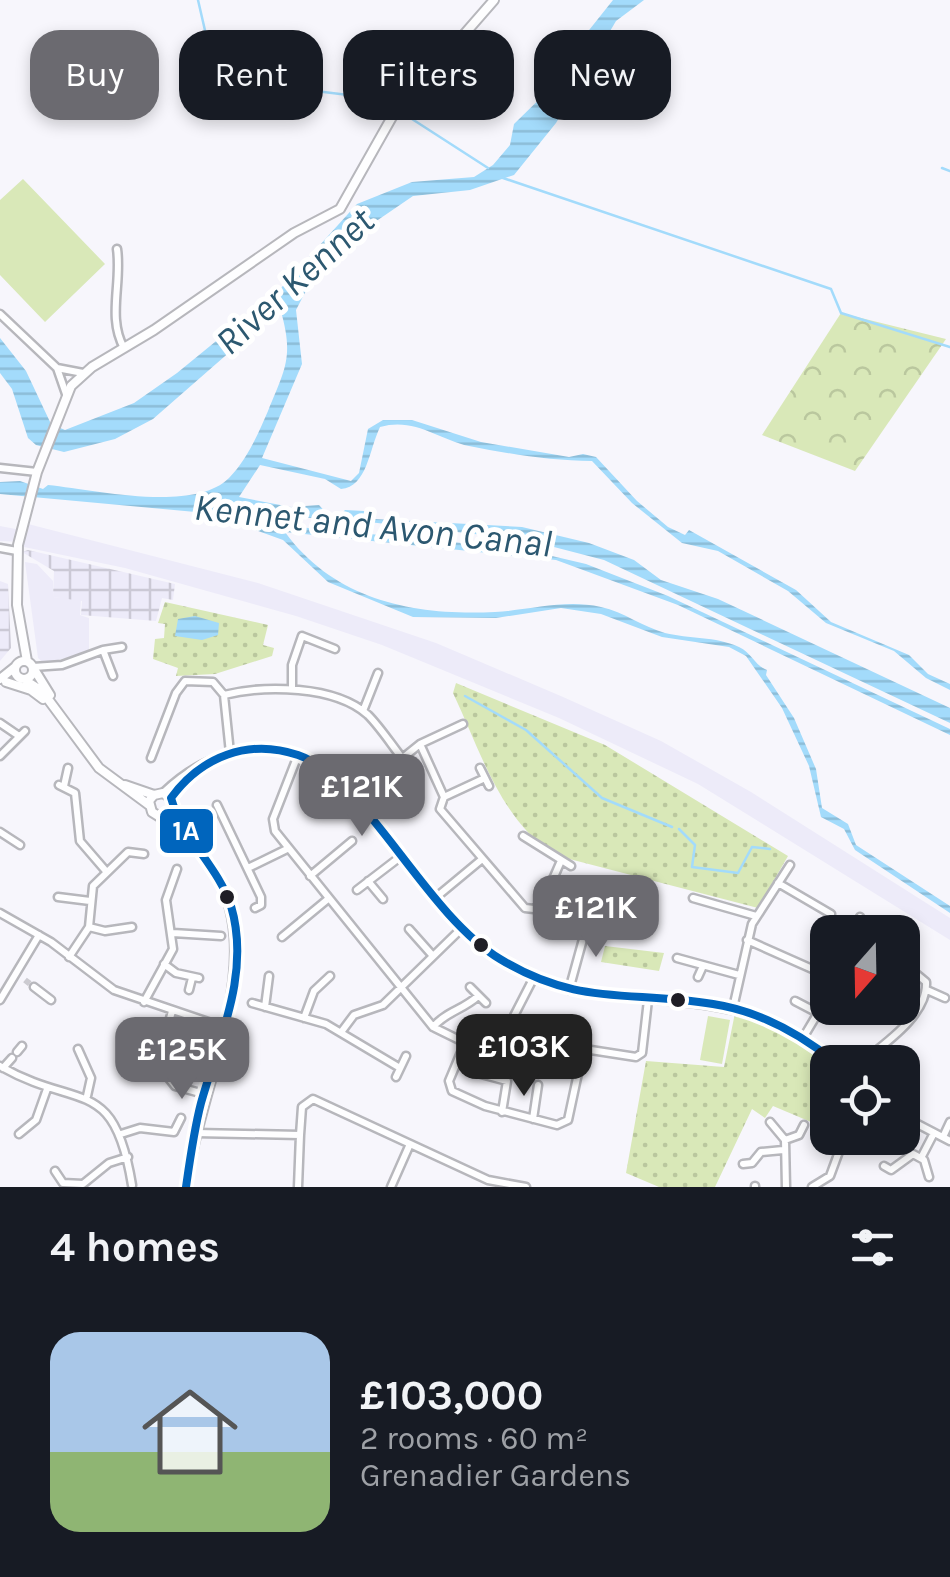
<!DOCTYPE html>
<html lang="en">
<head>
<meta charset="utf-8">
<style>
	:root { --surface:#171b24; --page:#20242c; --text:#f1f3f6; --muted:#9ea1a6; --accent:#6b6a70 }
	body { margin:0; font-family:Karla,sans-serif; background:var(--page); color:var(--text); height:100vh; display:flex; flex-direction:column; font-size:38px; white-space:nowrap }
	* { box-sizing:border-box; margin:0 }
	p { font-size:32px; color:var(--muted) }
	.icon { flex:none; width:55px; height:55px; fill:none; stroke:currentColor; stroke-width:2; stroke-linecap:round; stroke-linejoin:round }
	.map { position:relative; height:1187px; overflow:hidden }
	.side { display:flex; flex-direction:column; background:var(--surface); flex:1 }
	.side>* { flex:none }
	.hud { position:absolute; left:30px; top:30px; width:890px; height:90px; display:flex; gap:20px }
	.needle { width:65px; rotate:200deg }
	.buttons { position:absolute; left:810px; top:915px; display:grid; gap:20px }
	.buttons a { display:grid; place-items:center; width:110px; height:110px; border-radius:20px; background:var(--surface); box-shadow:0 5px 15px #0003; font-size:50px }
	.price { position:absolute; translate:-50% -85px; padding:0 22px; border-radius:20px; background:var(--accent); color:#fff; font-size:32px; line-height:65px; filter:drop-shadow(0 2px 5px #0008) }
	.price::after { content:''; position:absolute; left:50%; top:60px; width:30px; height:22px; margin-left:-15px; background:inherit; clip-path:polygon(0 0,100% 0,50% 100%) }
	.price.selected { background:#222; color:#fff }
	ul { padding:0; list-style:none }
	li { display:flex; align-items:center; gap:30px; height:250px; padding:0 50px }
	li span { display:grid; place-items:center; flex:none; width:280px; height:200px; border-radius:30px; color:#555 }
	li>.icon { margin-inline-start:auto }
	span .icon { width:120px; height:120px; fill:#fffc; stroke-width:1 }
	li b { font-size:42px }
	h2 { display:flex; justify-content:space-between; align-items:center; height:120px; padding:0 50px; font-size:42px }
	.pill { padding:0 35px; border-radius:30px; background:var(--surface); box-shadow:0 5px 15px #0003; font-size:35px; line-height:90px }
	.pill.selected { background:var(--accent); color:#fff }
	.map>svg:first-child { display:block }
	.built { fill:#edebf9 }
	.industrial { fill:url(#industrial-grid) }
	.grass { fill:url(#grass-dots) }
	.forest { fill:url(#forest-crowns) }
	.pitch { fill:#d9e8b8 }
	.water { fill:url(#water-rules) }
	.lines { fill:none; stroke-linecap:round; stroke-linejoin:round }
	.stream { stroke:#a3dbfb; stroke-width:2.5 }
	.minor-tunnel { stroke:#cccbd1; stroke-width:6; stroke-dasharray:6 3; stroke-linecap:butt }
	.minor-casing { stroke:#b7b7bc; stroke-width:11 }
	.tertiary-casing { stroke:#b7b7bc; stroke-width:12 }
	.minor { stroke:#fefeff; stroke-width:6 }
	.tertiary { stroke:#fefeff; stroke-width:8 }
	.bus-1-casing { stroke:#fff; stroke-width:15 }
	.bus-1 { stroke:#0065bd; stroke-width:8 }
	.bus-dot { fill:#1f1e25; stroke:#fff; stroke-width:4 }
	.labels { text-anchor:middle; stroke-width:10; stroke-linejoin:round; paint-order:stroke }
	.water-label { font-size:38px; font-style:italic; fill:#2c5870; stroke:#fff }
	.line-badge { stroke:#fff; stroke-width:4 }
	.badge-label { font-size:28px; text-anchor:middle; font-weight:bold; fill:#fff }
</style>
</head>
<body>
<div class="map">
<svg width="950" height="1187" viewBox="0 0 950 1187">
	<defs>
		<pattern id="industrial-grid" width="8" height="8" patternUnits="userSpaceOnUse" patternTransform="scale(2.5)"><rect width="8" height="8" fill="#edebf9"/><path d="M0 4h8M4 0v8" fill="none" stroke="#cbc9d5"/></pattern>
		<pattern id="grass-dots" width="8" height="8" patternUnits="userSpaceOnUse" patternTransform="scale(2.5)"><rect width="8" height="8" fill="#d9e8b8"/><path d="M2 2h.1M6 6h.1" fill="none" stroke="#bac79e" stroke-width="1.8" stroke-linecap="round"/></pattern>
		<pattern id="forest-crowns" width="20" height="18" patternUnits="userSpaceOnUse" patternTransform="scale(2.5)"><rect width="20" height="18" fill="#d9e8b8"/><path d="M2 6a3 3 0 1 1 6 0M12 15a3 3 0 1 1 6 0" fill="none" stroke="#bac79e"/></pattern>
		<pattern id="water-rules" width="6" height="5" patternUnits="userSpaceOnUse" patternTransform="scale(2.5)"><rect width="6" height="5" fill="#a3dbfb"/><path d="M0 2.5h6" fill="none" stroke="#8cbcd7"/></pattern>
	</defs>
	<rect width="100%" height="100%" fill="#f7f6fc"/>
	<path class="built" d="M28 524 258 583 436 643 563 697 661 741 751 792 950 918V940L698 784 559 718 382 645 296 616 125 568 24 547V542L0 541V526L26 531Z
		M25 562 37 564 53 581V597L81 599 80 615 89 618V651L45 664 38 658Z"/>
	<path class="industrial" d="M28 550 175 584 173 600 162 598 156 621 81 615 82 601 53 597 54 571 22 552Z
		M0 581 8 584 11 648 0 661Z"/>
	<path class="grass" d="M165 602 268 625 263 645 274 648 272 656 215 674 176 676 178 668 153 659 155 639 164 638 165 624 158 623Z
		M456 683 605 745 788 856 758 908 554 855C499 817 481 752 453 693Z
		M605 946 664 953 659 971 601 962Z
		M735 1013 791 1035 827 1064V1118L811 1122 773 1106 765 1118 752 1109 715 1187H659L626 1173 646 1061 724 1067Z"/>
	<path class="forest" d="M841 313 946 339 855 471 762 435Z"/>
	<path class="pitch" d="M23 179 105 264 45 322 0 275V200Z
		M708 1016 730 1020 722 1064 700 1060Z"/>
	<path class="water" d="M613 0H644L616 21 556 123 514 175 470 190 413 196 353 237 312 279 296 310 302 364 262 458 351 481 359 473 368 429 383 420H412L481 442 569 457 583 454 596 457 637 501 668 527 685 535 689 530 796 590 831 622 909 655 928 674 950 684V690L926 678 894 651 826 623 788 591 718 551 682 543 632 503 592 461C551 461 510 454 469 446 438 439 414 417 380 427 369 450 367 487 341 489L325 479 260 465 239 497 291 507 319 505 328 515H340L345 510 364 511 375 519 522 527 589 543 634 560 661 580 718 599 950 708V723L604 560 527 540 386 524 369 522 363 526 320 518H265L268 524 522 549 586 564 668 596 950 729V735L678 605 556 560 285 532C335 601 416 616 495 612 532 610 564 599 601 607 624 612 643 627 665 633 689 639 715 636 739 647 752 653 755 666 767 670L766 675 794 718 816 769 822 808 848 824 856 845 950 906V913L855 850 844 829 821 817 809 766 782 708 746 656 729 647 662 637 601 614 561 608 496 618 413 617 328 582 283 540 247 527 239 516 0 494V482L20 481 43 489 48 485C95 490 194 513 229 478 247 460 258 434 268 411 286 367 294 356 280 308L153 419 115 439 64 452 36 445 28 438 12 389 0 373V338L26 371 51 424 65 430 134 403 177 373 281 288 357 204 412 182 474 177 493 165 510 145 514 124 558 81 578 44Z
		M195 616 219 623 218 635 202 640 175 636 178 619Z"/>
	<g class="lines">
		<path class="stream" d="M198 0 215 74 233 81 381 99 488 168
			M942 168 950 171
			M503 178 831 289 841 313 950 347
			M465 696 526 730 602 798 672 827
			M679 829 695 845 692 867 738 873 752 847 770 849"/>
		<path class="minor-tunnel" d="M25 980 34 987"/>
		<g class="minor-casing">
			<path id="minor" d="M117 249C122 283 107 318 124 348
				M0 314 57 368 66 394
				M57 368 83 373
				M0 468 37 472
				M0 548 17 551
				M103 650 122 647
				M33 667 62 665 103 650 113 676
				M292 688V665L302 636 335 649
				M224 695C264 685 335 685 368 715 380 727 391 744 402 758
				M363 711 378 673
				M0 723 19 736
				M420 744 444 797 440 809 525 908 534 909 543 902 578 918 607 923 617 916 621 896
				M298 755 273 819 275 831 433 1027 486 1053 496 1051 534 977
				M0 756 25 731
				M151 758 176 693 185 681 213 682 224 695 230 753
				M480 768 489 786
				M59 785 75 793 80 841 105 870
				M64 786 68 768
				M163 793C199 758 245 741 295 754 357 771 429 914 496 956 613 1030 724 966 835 1062
				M444 797 485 778
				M171 798 186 777
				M353 798 420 744 463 724
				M217 805 261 897V905L255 908
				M0 832 20 845
				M523 836 571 866
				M248 868 287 849
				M310 876 352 841
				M368 881 383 899
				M778 883 831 914
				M357 890 400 857
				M58 897 90 901
				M693 898 756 916
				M434 899 481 860
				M543 902 560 863
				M619 910 635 912
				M0 913 51 942 114 990 226 1028
				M89 927 105 931 132 927
				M409 929 433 956
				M852 932 860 917
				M173 933 221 936
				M282 937 328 899
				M747 940 828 976
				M69 957 89 927 93 886 128 852 144 854
				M677 958 739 975
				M164 964 176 973 199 978
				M698 977 703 966
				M34 987 51 1000
				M470 987 486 1003
				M189 990 192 978
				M569 990 588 921
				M927 990 945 998
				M0 1000 39 935
				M795 1001 818 1013
				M144 1002 173 949 166 900 177 869
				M252 1003 326 1024 400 1068
				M265 1007 269 976
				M733 1008 752 924 790 865
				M892 1008 911 1017
				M172 1011C165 1039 152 1061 175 1086L204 1094
				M304 1018 314 991 330 976
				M433 1027C447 1011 463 1010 478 996
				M512 1027 565 1046 636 1057 642 1053 648 1000
				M342 1031 354 1015 383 1005 461 929
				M803 1038 828 996
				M465 1043 449 1081 452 1091 485 1106 557 1125 568 1120 583 1050
				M78 1049 91 1078 87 1096
				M17 1052 22 1046
				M862 1062C884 1044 928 1015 926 982L914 972
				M0 1066C78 1111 114 1074 132 1185
				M3 1068 12 1058
				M481 1074 507 1081 502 1112
				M396 1077 406 1056
				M902 1116 950 1141
				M533 1119 538 1085
				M770 1122 785 1140 786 1187
				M196 1133 300 1135 302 1107 313 1099 488 1180 526 1187
				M19 1134 36 1120 47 1089
				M121 1134 140 1128 174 1132 181 1118
				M943 1137 950 1122
				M785 1140 799 1135 804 1125
				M921 1158 934 1133
				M743 1164 752 1163 761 1152 783 1150
				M884 1166 891 1170 913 1154 924 1160 929 1177
				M55 1171 63 1183 83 1184 109 1163 128 1157
				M298 1187 300 1135
				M391 1187 410 1144
				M755 1187V1186
				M812 1187 830 1176 844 1138"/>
		</g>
		<g class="tertiary-casing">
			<path id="tertiary" d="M15 670a9 9 0 1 1 18 0a9 9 0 1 1-18 0Z
				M27 661 17 605 18 545 37 472 71 386 92 367 154 330 294 233 340 209 392 117 494 0
				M34 669 50 695
				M0 679 15 667
				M25 680 42 691 99 768 149 805
				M6 682 31 690 43 699
				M125 785 154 795
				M180 832 171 798 163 793 154 795 149 801 152 812C304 902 204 1056 186 1187"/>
		</g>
		<use href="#minor" class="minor"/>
		<use href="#tertiary" class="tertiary"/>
		<g class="bus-1-casing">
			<path id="bus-1" d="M186 1187C190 1159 194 1130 201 1103 219 1039 251 973 231 906 218 866 183 839 171 798 201 757 248 738 298 755 366 779 424 913 500 959 579 1007 630 990 713 1004 759 1011 799 1033 835 1062"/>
		</g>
		<use href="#bus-1" class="bus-1"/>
	</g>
	<g class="bus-dot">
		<circle cx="227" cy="897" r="9"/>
		<circle cx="481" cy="945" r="9"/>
		<circle cx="678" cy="1000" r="9"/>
	</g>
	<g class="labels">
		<g class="water-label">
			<text transform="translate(294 281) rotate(-42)" y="13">River Kennet</text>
			<text transform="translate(373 525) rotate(6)" y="13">Kennet and Avon Canal</text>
		</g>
	</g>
	<rect class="line-badge" x="158" y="807" width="57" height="48" rx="10" fill="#0065bd"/>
	<g class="badge-label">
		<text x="186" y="840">1A</text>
	</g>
</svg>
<div class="buttons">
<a><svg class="needle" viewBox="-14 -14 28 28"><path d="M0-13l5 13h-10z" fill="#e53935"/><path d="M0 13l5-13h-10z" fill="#9ea1a6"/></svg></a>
<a><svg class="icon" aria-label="locate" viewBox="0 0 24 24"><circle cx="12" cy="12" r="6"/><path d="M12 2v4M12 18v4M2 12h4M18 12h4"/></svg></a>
</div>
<b class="price" style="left:362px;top:839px">£121K</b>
<b class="price" style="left:596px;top:960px">£121K</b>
<b class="price selected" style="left:524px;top:1099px">£103K</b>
<b class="price" style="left:182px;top:1102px">£125K</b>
<div class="hud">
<a class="pill selected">Buy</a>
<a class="pill">Rent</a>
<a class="pill">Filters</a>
<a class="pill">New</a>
</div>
</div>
<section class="side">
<h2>4 homes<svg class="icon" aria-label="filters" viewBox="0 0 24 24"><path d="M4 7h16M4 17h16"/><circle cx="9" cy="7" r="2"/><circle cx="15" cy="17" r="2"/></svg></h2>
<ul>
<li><span style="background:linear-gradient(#a9c7e8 60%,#8fb573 0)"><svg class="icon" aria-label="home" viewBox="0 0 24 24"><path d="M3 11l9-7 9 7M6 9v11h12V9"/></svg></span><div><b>£103,000</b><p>2 rooms · 60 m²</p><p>Grenadier Gardens</p></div></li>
</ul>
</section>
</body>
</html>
